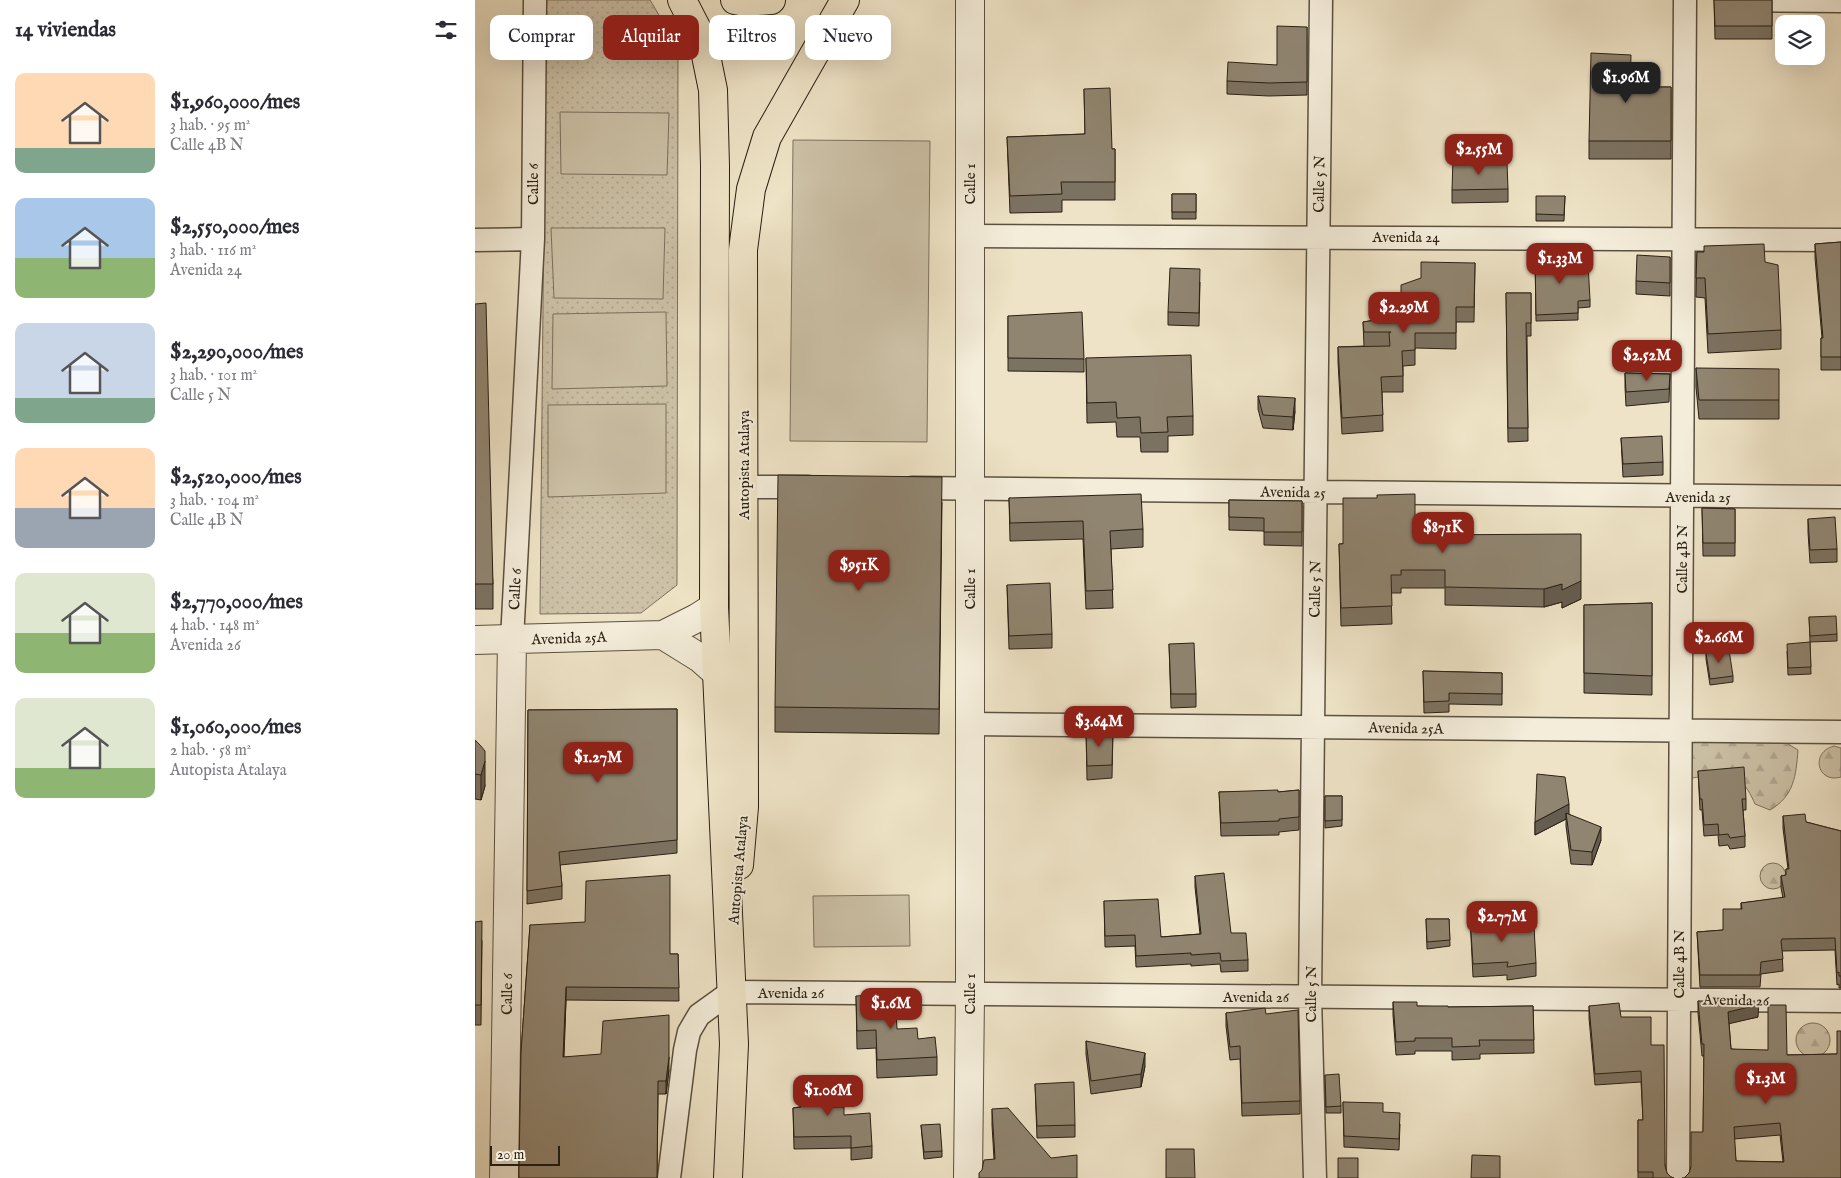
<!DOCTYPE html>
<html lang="es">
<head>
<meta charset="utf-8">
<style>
	:root { --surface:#fff; --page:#f7f7f7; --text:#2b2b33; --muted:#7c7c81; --accent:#8f2418 }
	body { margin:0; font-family:"IM FELL English",serif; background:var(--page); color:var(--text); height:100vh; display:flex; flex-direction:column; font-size:19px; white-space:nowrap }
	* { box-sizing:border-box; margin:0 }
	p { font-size:16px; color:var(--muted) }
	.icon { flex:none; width:28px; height:28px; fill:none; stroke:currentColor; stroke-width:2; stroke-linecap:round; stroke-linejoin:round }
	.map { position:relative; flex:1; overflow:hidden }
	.panel { display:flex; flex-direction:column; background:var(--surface); width:475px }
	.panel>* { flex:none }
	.hud { position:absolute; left:15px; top:15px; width:475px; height:45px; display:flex; gap:10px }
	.fabs { position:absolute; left:1300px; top:15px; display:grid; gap:10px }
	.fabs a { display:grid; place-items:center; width:50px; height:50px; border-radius:10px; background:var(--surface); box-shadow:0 5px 20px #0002; font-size:25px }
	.scale { position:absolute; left:15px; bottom:12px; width:70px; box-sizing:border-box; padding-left:5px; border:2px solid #2a2014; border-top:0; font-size:14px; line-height:18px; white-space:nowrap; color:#2a2014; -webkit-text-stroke:4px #f4edda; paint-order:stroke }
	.price { position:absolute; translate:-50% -42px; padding:0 11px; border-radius:10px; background:var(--accent); color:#fff; font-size:16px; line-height:32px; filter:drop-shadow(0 1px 2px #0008) }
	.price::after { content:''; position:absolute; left:50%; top:30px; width:15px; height:11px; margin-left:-8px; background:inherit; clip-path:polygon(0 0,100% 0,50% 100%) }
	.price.selected { background:#222; color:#fff }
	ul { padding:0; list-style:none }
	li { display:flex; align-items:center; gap:15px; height:125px; padding:0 15px }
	li span { display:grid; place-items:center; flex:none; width:140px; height:100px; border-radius:10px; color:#555 }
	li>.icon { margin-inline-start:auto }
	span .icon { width:60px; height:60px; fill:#fffc; stroke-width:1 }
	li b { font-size:21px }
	h2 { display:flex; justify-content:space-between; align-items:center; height:60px; padding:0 15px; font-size:21px }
	.chip { padding:0 18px; border-radius:10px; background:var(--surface); box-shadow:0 5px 20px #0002; font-size:18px; line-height:45px }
	.chip.selected { background:var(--accent); color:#fff }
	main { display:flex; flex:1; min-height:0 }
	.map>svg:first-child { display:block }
	.forest { fill:url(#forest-firs); stroke:#7c715e }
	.park { fill:url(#park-dots); stroke:#7c715e }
	.pitch { fill:#cdc2a8; stroke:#7c715e }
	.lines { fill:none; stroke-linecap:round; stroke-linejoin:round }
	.minor-casing { stroke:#5b5140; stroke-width:25 }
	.tertiary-casing { stroke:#5b5140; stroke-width:30 }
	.primary-casing { stroke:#2a2014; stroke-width:30 }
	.minor { stroke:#f4edda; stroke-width:22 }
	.tertiary { stroke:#f4edda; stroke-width:28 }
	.primary { stroke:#eee3c6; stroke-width:28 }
	.wall { fill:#7c7261; stroke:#2a2014; fill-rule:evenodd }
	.shaded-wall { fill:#655d4f; stroke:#2a2014 }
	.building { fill:#908571; stroke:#2a2014; fill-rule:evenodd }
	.labels { text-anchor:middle; stroke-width:4; stroke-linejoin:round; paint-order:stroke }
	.street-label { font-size:15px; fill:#2a2014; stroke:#f4edda }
</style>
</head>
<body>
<main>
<section class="panel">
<h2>14 viviendas<svg class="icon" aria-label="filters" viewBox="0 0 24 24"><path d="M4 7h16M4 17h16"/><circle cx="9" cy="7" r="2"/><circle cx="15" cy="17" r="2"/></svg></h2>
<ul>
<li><span style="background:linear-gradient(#ffd9b3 75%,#7fa58c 0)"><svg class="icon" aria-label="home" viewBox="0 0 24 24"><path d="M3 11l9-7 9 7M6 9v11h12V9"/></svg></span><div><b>$1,960,000/mes</b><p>3 hab. · 95 m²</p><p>Calle 4B N</p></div></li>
<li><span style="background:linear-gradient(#a9c7e8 60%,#8fb573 0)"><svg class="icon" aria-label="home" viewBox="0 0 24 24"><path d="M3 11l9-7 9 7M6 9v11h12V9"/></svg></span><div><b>$2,550,000/mes</b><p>3 hab. · 116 m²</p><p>Avenida 24</p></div></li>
<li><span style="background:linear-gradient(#c9d6e8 75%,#7fa58c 0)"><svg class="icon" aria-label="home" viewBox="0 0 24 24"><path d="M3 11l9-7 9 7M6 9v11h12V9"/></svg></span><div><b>$2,290,000/mes</b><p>3 hab. · 101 m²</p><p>Calle 5 N</p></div></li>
<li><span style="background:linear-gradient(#ffd9b3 60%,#9aa5b1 0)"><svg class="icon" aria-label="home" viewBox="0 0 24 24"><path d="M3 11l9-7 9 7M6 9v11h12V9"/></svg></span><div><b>$2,520,000/mes</b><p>3 hab. · 104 m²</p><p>Calle 4B N</p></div></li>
<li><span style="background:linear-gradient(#dfe7d0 60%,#8fb573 0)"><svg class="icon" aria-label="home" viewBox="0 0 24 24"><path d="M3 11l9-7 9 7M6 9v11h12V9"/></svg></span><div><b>$2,770,000/mes</b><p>4 hab. · 148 m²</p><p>Avenida 26</p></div></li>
<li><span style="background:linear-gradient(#dfe7d0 70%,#8fb573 0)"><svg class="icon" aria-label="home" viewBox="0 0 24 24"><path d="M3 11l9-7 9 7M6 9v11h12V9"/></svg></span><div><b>$1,060,000/mes</b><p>2 hab. · 58 m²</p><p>Autopista Atalaya</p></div></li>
</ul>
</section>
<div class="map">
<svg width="1366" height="1178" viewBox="0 0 1366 1178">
	<defs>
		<pattern id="forest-firs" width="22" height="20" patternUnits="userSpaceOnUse" patternTransform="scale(1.25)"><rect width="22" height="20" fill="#cdc2a8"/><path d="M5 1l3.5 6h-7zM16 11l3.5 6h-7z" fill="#b0a690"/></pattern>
		<pattern id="park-dots" width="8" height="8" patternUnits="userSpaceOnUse" patternTransform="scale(1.25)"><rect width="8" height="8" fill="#cdc2a8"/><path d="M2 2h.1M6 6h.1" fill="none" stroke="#b0a690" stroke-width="1.8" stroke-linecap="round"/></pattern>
	</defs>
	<rect width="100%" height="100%" fill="#eee3c6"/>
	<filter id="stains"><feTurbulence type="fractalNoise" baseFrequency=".004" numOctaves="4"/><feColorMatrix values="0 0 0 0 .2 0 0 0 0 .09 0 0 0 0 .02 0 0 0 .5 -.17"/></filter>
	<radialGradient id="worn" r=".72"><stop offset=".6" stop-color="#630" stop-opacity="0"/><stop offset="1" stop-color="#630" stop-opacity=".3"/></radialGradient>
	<path class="forest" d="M1300 736 1323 750C1321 776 1319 796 1295 810L1280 804C1276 795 1271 784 1261 779 1249 774 1229 776 1217 778L1209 744 1234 738Z
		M1359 746 1366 748V777C1342 784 1335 752 1359 746Z
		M1285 876a13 13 0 1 1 26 0a13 13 0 1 1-26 0Z
		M1321 1040a17 17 0 1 1 34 0a17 17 0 1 1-34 0Z"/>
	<path class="park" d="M71 0H175L203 47 202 585 166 613 65 614Z"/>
	<path class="pitch" d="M85 112 194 113 192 175 86 174Z
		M318 140 455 141 452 442 315 441Z
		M76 228H190L188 299 79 298Z
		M191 312 192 386 77 389 78 314Z
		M191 404V493L73 497V405Z
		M434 895 435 946 339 947 338 896Z"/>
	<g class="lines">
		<g class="minor-casing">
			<path id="minor" d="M1252 0 1366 1
				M495 236 1366 240
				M0 240 58 239
				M269 487H333
				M437 488 1366 497
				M37 640 58 239 60 0
				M495 724 1366 732
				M194 1178 210 1050 214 1032 224 1015 256 992 1366 1001
				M840 1178 835 997 846 0
				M1203 1178 1210 0"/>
		</g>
		<g class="tertiary-casing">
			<path id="tertiary" d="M188 635 225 658 242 673
				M0 640 188 635 222 618 239 607
				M29 1178 37 640
				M493 1178 495 994V0"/>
		</g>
		<g class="primary-casing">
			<path id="primary" d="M207 0 228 41 238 90 240 166 239 607 259 1044 253 1178
				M260 0 270 2 296 0
				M264 865 269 807 268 250 276 189 292 137 370 0"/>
		</g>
		<use href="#minor" class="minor"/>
		<use href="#tertiary" class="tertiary"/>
		<use href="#primary" class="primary"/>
	</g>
	<path class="wall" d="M1239 0H1297V39H1240Z
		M832 27V95L794 96 752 94V81L802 65Z
		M1156 73V87H1196V159H1114V141Z
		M609 89 637 149H640V200H587V212L535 213 532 137 610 134Z
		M998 164 1033 189V202L977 203V190Z
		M697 194H721V219H697Z
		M1090 196 1089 221H1061V214Z
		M1366 242V370H1346V338H1347L1340 258V244Z
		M1222 252 1306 330V349L1233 353 1230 298 1221 297Z
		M1060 255 1086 264 1115 300V307L1103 308V320L1061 321Z
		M1195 257V296L1161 294V281Z
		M1000 263 999 322H981V349L940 348V365L928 366V392H907L908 431 867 434 863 362V347L889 346 888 322 926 316 946 278Z
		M725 282 724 326 693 325V312Z
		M1031 293H1056V336H1052L1053 441 1033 442Z
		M0 304 18 584V609H0Z
		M533 316 609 359V372L533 371Z
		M611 358 718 416V435L693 436V452H666L665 437H642L641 422 612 423Z
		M1221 368 1304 400V419H1224L1221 387Z
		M1150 373 1195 374 1194 402 1151 406 1150 387Z
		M783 396 820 411 818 430 788 428 783 409Z
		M1146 438 1188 462V475L1148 477Z
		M534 498 668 529V547L636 549 638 608 611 609 608 539 535 541Z
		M754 500 827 501V546L789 545V531L754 530Z
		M467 502 464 734 300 732V707Z
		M1227 508 1260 509V556H1228Z
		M1333 519 1362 549V562L1335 563 1333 532Z
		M940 535 1106 599 1087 608V602L1069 607 970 605V588H926V593H916L917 624 866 626 864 544Z
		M532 585 577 634V648L534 649Z
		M1177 603V695L1109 693V605Z
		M1334 617 1362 634V641L1335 642Z
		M1335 642 1336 674 1313 675 1312 651Z
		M694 644 721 694V707L696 708Z
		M1231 653 1258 676V682L1235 685 1231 659Z
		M948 671 1027 673V705L974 704V712L949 713Z
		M202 709V853L85 865 87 886V899L52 904 53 710Z
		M638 730 637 778 612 780 611 731Z
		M0 740 10 786 6 800 0 799Z
		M1223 771 1271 799V810H1268L1270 836V847L1255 849 1253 845 1244 846 1243 835 1229 836 1227 810H1225Z
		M824 790V830L804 832V835L746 836 744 792H803Z
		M850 796H867V826L850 828Z
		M1094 814 1126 840 1117 865 1096 864 1091 826V819L1060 835V822Z
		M1308 816 1366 831V988H1364V984L1362 985 1360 950 1307 951 1308 971 1286 974 1285 987H1225L1222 932 1248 930 1266 909V903L1308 898 1306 888V876L1311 875V869H1313L1308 828Z
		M720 876 773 960V971L746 972 745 964 716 966V964L661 967 660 946 630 947 629 901 686 937 725 934 720 887Z
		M995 917 1022 927 1061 963V976L1032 980V975L998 977Z
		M951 919H974L975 946 952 949Z
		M0 922 7 941 6 1025H0Z
		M55 925 195 954H203L204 1001 91 1000 89 1057 194 1070 191 1094H183L182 1178H44L46 1052Z
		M381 996 422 1029 462 1057V1075L402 1078 401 1048 382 1049Z
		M1223 1001 1283 1017 1254 1023 1256 1049 1312 1055 1362 1054 1366 1178H1209L1214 1173 1228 1132 1229 1056H1227L1223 1013ZM1305 1135 1308 1162 1261 1161 1259 1139Z
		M918 1002 942 1006 973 1007 1058 1006 1059 1053 1005 1054V1059L977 1060V1051H940V1054L921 1055 918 1015Z
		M1114 1006 1146 1017 1176 1045 1190 1166 1192 1173 1196 1177 1199 1178H1163V1120H1168L1166 1082 1120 1085 1114 1018Z
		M751 1013 791 1014 825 1101V1114L767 1116 765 1059 755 1060 751 1026Z
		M611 1041 670 1066 666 1087 616 1094 611 1054Z
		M850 1075 866 1106V1113H851Z
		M325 1081 353 1107 369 1115 397 1146V1158L376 1160V1148L319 1149 318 1108 325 1107Z
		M560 1084 600 1125V1137L562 1138Z
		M868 1102 908 1112 925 1124 924 1150 869 1147Z
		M517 1109 576 1158 519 1159 517 1125Z
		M446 1125 467 1151V1157L449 1159Z"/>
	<path class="shaded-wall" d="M820 398V411L818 430V417Z
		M1106 581V599L1087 608V602L1069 607V589L1087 584Z
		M10 761V786L6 800V775Z
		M1094 804V817L1091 813V819L1060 835V822Z
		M1126 827V840L1117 865V852Z
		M91 987V1000L88 1070V1057Z
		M1284 1001 1283 1017 1253 1024V1012Z
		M670 1053V1066L666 1087V1074Z
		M194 1057V1070L191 1094V1081Z"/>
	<path class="building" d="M1239 0H1297V26H1240Z
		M802 26 832 27V82L794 83 752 81 753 62 802 65Z
		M1116 53 1156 55 1155 87H1196V141H1114Z
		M635 88 637 149H640V182H586L587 194 535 196 532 137 610 134 609 89Z
		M978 158 998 159V164L1032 163 1033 189 977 190Z
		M697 194H721V212H697Z
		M1061 196H1090L1089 215 1061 214Z
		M1366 242V357H1346V338H1348L1340 244Z
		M1289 244 1290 262 1303 265 1306 330 1233 334 1230 278H1221L1222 252H1229V246Z
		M1060 255H1086L1085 264 1113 263 1115 300 1103 301V313L1061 315Z
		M1162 255 1195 257V283L1161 281Z
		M946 262 1000 263 999 307H981V333H940V350L927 351 928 376 906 377 908 415 867 418 863 347 915 346 914 333 916 332H889L888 322 926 316V285L946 278Z
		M695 268 725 269 724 313 693 312Z
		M1031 293H1056V323H1051L1053 428H1033Z
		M11 303 18 584H0V304Z
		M607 312 609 359 533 358V316Z
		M716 355 718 416 692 417 693 432 666 433 665 417 642 418 641 402 612 403 611 358Z
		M1221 368 1304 369V400H1224Z
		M1150 373 1195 374 1194 389 1151 392Z
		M783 396 820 398 818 417 788 415Z
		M1187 436 1188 462 1148 464 1146 438Z
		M303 475 467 477 464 709 300 707Z
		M666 494 668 529 635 531 638 590 611 591 608 521 535 523 534 498Z
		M940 494V535L1106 534V581L1087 590V584L1069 589 970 587V570H926V575H916L917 606 866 608 864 544H868V498H902V495Z
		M754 500 827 501V532H789V518L754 517Z
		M1227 508 1260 509V543H1228Z
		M1360 517 1362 549 1335 550 1333 519Z
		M575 583 577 634 534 636 532 585Z
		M1177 603V676L1109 673V605Z
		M1361 616 1362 634 1335 636 1334 617Z
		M1335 642 1336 667 1313 668 1312 644Z
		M719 643 721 694H696L694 644Z
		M1254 650 1258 676 1235 679 1231 653Z
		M948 671 1027 673V694L974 693V701L949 702Z
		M202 709V840L84 852 87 886 52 891 53 710Z
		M638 730 637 765 612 766 611 731Z
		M0 740 5 745 10 751V761L6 775 0 774Z
		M1269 767 1271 799H1267L1270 836 1255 838 1253 834 1244 835 1243 824 1229 825 1227 799H1225L1223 771Z
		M1062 774 1090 777 1094 804 1060 822Z
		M803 790V792L824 790V817L804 819V821L746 823 744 792Z
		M850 796H867V820L850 821Z
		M1091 813 1126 827 1117 852 1096 850Z
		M1330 814 1331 822 1366 831V976H1364V972L1362 973 1360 938 1307 939 1306 941 1308 959 1286 962 1285 975H1225L1222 932 1248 930V909H1267L1266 903 1310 897 1306 876 1311 875V869H1314L1308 816Z
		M749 873 756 933H771L773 960 746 961 745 953 716 955V953L661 956 660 935 630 936 629 901 683 899 686 937 726 934 720 876Z
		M195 875V954H203L204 988 91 987 88 1057 126 1054 128 1021 194 1015V1057L191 1081H183L182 1178H44V1169L46 1052 55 925 110 922 111 881Z
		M1022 916V927L1059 926 1061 963 1032 967 1033 962 998 964 995 917Z
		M951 919H974L975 940 952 942Z
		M7 921 6 1005H0V922Z
		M420 994 422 1029 442 1028 443 1039 460 1037 462 1057 402 1060 401 1030 382 1031 381 996Z
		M1223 1001H1284L1283 1005 1253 1012 1256 1049 1293 1050V1005H1311L1312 1055 1362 1054V1031H1366V1178H1207H1209L1214 1173 1216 1167V1132H1228L1229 1044H1227ZM1305 1123 1309 1162 1261 1161 1259 1127Z
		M918 1002H942V1006H973V1007L1058 1006 1059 1040H1004L1005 1046 977 1047V1038H940V1041L921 1042Z
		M1144 1003 1146 1017H1176V1045H1189L1190 1166 1192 1173 1196 1177 1199 1178H1178V1172H1163V1120H1168L1166 1071 1120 1074 1114 1006Z
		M790 1008 791 1014 823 1010 825 1101 767 1103 765 1046 755 1047 751 1013Z
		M611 1041 670 1053 666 1074 616 1081Z
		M864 1074 866 1106 851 1107 850 1075Z
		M351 1080 353 1107H369V1115L395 1113 397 1146 376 1148V1136L319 1137 318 1108 326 1107 325 1081Z
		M599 1082 600 1125 562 1126 560 1084Z
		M868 1102 908 1103V1112L925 1113 924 1139 869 1136Z
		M533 1108 576 1158 602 1155V1178H504V1173L507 1170 509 1160 520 1159 517 1109Z
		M465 1124 467 1151 449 1152 446 1125Z
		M691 1149H719L720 1178H691Z
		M997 1155 1025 1156V1178H996Z
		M863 1158H883V1178H863Z"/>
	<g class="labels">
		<g class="street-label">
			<text transform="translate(58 184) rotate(-90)" y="5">Calle 6</text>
			<text transform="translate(495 184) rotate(-90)" y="5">Calle 1</text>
			<text transform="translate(844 184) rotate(-89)" y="5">Calle 5 N</text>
			<text x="931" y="242">Avenida 24</text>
			<text transform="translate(269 465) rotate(-90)" y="5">Autopista Atalaya</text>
			<text transform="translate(818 492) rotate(1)" y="5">Avenida 25</text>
			<text x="1223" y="502">Avenida 25</text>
			<text transform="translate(1207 559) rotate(-90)" y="5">Calle 4B N</text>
			<text transform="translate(40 589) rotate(-87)" y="5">Calle 6</text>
			<text transform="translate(495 589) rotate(-90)" y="5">Calle 1</text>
			<text transform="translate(840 589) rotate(-89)" y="5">Calle 5 N</text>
			<text transform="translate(94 638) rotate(-2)" y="5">Avenida 25A</text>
			<text transform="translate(931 728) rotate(1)" y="5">Avenida 25A</text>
			<text transform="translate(263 870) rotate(-85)" y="5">Autopista Atalaya</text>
			<text transform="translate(1204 964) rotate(-90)" y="5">Calle 4B N</text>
			<text x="316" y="998">Avenida 26</text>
			<text transform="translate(32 994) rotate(-89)" y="5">Calle 6</text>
			<text transform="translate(495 994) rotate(-90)" y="5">Calle 1</text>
			<text transform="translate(836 994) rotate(-90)" y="5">Calle 5 N</text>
			<text x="781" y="1002">Avenida 26</text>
			<text transform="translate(1261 1000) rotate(1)" y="5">Avenida 26</text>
		</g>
	</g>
	<rect width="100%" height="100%" filter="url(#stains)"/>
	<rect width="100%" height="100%" fill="url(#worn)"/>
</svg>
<div class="fabs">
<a><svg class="icon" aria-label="layers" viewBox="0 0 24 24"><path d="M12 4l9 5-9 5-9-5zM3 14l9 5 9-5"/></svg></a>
</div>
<div class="scale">20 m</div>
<b class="price selected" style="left:1151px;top:104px">$1.96M</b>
<b class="price" style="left:1004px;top:176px">$2.55M</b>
<b class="price" style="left:1085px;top:285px">$1.33M</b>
<b class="price" style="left:929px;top:334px">$2.29M</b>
<b class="price" style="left:1172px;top:382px">$2.52M</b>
<b class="price" style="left:968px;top:554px">$871K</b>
<b class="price" style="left:384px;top:592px">$951K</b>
<b class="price" style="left:1244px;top:664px">$2.66M</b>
<b class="price" style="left:624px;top:748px">$3.64M</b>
<b class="price" style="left:123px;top:784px">$1.27M</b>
<b class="price" style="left:1027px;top:943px">$2.77M</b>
<b class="price" style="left:416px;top:1030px">$1.6M</b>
<b class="price" style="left:1291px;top:1105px">$1.3M</b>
<b class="price" style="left:353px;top:1117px">$1.06M</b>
<div class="hud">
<a class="chip">Comprar</a>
<a class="chip selected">Alquilar</a>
<a class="chip">Filtros</a>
<a class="chip">Nuevo</a>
</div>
</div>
</main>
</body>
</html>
